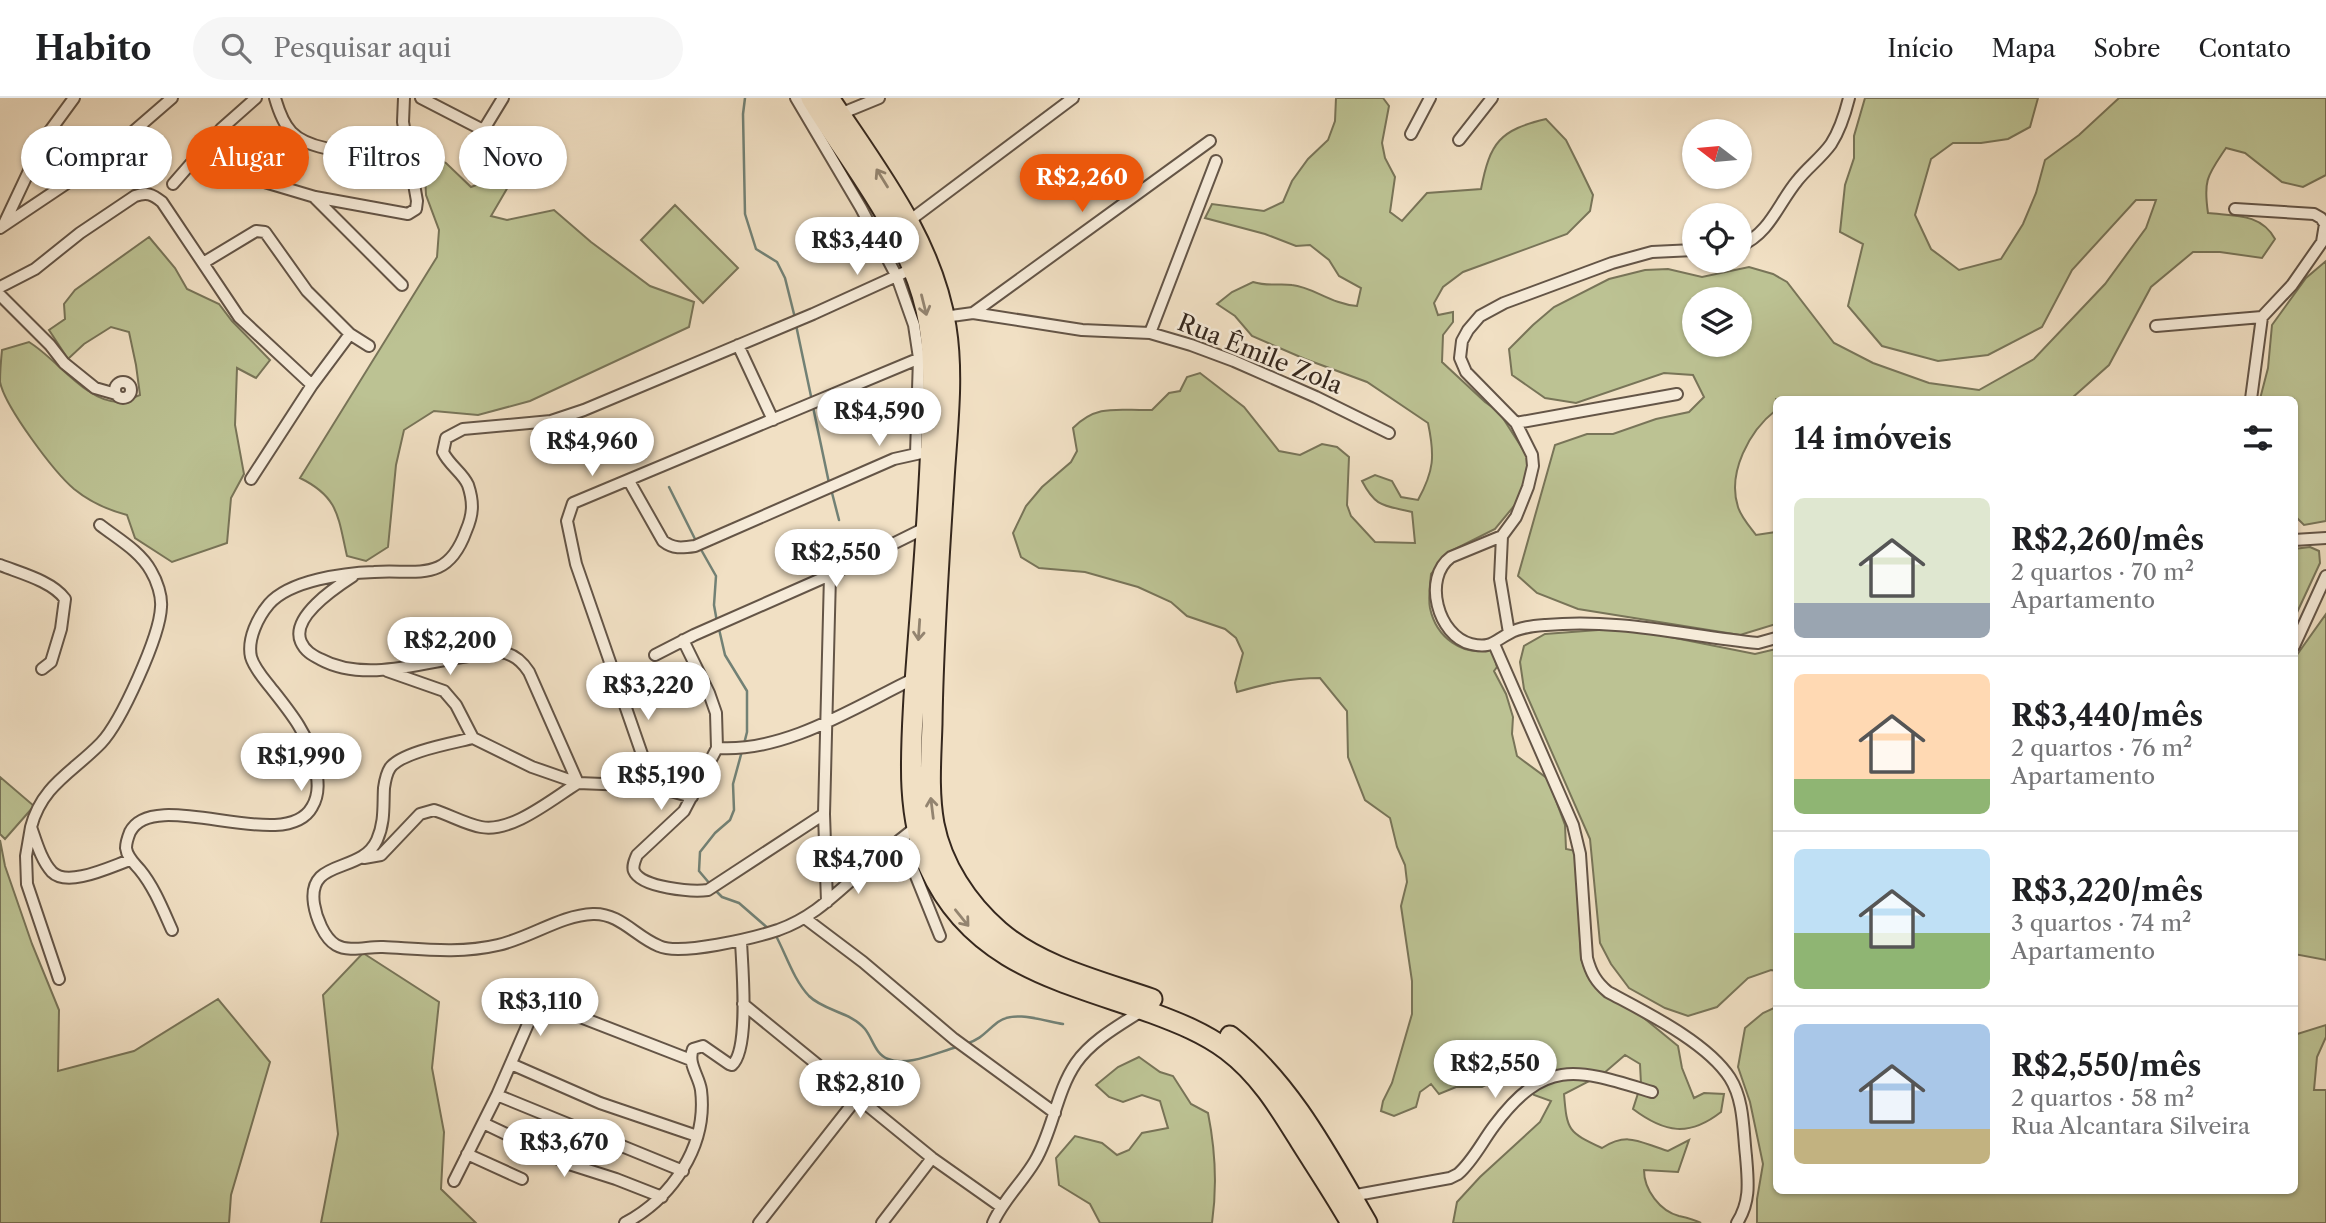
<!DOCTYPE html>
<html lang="pt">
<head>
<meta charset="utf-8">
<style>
	:root { --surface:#fff; --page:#f6f6f6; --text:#202124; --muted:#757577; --line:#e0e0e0; --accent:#ea580c }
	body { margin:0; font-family:"Libre Caslon Text",serif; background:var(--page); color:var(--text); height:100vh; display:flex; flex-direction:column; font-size:26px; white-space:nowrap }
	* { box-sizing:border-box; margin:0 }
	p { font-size:23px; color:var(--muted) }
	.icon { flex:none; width:38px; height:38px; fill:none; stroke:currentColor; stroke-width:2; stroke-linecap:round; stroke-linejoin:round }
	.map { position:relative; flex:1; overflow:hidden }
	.drawer { position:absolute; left:1773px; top:298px; width:525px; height:798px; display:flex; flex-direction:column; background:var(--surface); border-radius:10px; box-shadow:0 2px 5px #0004 }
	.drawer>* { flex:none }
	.hud { position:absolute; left:21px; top:28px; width:665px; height:63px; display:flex; gap:14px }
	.needle { width:46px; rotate:286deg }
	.controls { position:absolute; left:1682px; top:21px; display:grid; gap:14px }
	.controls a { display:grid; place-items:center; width:70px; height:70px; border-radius:50%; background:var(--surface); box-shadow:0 2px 5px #0004; font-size:35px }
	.price { position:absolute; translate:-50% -60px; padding:0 16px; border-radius:24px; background:#fff; color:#222; font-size:23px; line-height:46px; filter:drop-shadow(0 2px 4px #0008) }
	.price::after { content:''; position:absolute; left:50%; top:42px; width:21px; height:16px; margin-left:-10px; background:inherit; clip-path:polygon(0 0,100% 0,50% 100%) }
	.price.selected { background:var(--accent); color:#fff }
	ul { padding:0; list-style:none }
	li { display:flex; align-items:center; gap:21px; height:175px; padding:0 21px }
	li+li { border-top:2px solid var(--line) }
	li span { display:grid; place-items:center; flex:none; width:196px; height:140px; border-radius:10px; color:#555 }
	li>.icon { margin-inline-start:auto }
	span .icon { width:84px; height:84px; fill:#fffc; stroke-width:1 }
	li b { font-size:30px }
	h2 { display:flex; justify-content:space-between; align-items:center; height:84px; padding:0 21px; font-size:30px }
	.pill { padding:0 24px; border-radius:32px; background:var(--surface); box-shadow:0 2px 5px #0004; font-size:24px; line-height:63px }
	.pill.selected { background:var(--accent); color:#fff }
	header { display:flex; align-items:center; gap:42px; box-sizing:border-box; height:98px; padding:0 35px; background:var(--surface); border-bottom:2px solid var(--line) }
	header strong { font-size:33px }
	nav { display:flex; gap:38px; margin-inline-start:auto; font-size:24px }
	.search { width:490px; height:63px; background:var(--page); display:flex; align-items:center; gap:18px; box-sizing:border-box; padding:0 24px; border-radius:38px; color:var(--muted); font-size:26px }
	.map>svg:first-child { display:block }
	.green { fill:#bcc293; stroke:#787458; stroke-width:2; fill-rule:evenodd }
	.water { fill:#9bbdb0; stroke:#728175; stroke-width:2 }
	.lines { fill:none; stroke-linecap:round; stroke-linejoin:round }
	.stream { stroke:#728175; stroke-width:2.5 }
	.street-casing { stroke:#645547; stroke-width:14 }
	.highway-casing { stroke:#35271d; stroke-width:23 }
	.street { stroke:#f6ebd9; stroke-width:10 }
	.highway { stroke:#f1e0c4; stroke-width:19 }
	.oneway { stroke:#938470 }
	.labels { text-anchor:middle; stroke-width:5; stroke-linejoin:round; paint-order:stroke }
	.street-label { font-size:24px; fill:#35271d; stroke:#f6ebd9 }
</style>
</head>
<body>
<header>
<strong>Habito</strong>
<div class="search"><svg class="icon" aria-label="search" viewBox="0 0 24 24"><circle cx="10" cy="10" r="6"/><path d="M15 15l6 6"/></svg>Pesquisar aqui</div>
<nav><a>Início</a><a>Mapa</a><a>Sobre</a><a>Contato</a></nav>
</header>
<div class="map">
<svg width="2326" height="1125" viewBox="0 0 2326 1125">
	<rect width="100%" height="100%" fill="#f1e0c4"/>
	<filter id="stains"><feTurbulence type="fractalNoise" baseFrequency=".00286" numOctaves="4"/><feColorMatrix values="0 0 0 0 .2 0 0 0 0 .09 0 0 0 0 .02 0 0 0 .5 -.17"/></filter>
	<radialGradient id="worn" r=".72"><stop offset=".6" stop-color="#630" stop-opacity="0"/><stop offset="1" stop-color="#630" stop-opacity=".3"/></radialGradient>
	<path class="green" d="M1336 0H1383L1389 8 1382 45 1385 60 1395 79 1390 114 1402 123 1427 95 1481 91C1490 44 1500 32 1546 21L1566 42 1578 66 1593 97 1590 113 1567 136 1463 174 1443 189 1434 205 1438 217 1453 214V224L1443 237 1442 264 1485 304 1499 314 1531 364 1519 402 1495 431 1449 454 1431 476C1430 487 1428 499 1430 510 1436 539 1463 560 1492 551L1497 569 1494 573 1506 596 1513 619 1512 636 1517 658 1548 681 1565 727 1566 751 1576 753 1581 861 1588 879 1606 898 1639 916 1678 948 1682 970 1694 1000 1704 995 1724 996 1721 1014C1689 1039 1665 1035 1633 1011L1641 986 1640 966 1625 957 1603 976 1564 996C1567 1033 1568 1034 1602 1050 1629 1033 1640 1045 1668 1053L1689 1042 1678 1074 1644 1072C1644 1092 1660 1113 1679 1118 1688 1120 1693 1121 1701 1125H1453L1457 1104 1480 1079 1540 1024 1551 1003 1534 997 1521 982 1507 976 1482 989H1456L1439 996 1431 986 1420 994 1416 1009 1394 1018 1381 1013 1383 1003 1392 985 1412 916V883L1401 808 1407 784 1405 767 1397 749 1390 720 1365 702 1348 659 1347 613 1320 580C1290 580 1265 586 1237 594L1235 585 1243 555 1236 540 1225 531 1187 518 1171 504 1138 489 1085 474 1039 470 1021 459 1013 435 1026 408 1042 389 1071 364 1077 353 1073 330C1098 305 1119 313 1152 312L1169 295 1180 293 1187 279 1200 275 1244 309 1279 353 1300 357 1322 346 1337 349 1349 359 1347 407 1351 418 1375 444 1415 445 1412 414C1384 407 1376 410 1362 383L1375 377 1392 383 1401 399 1418 402C1434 373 1435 358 1428 325L1367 284 1305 261 1252 238 1235 218 1217 206 1232 194 1253 184C1269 189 1277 185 1292 187 1313 189 1331 206 1357 208L1361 190 1339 178 1329 162 1310 147 1296 148 1265 136 1205 120 1212 106 1264 113 1283 104 1292 83 1308 61 1328 42 1335 23Z
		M1865 0H2038L2030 29 2008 41 1981 45H1953L1931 61 1915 117 1931 151 1959 172 2001 161 2023 126 2036 95 2045 62 2079 37 2119 0H2326V77L2303 89 2282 84 2245 55 2226 50C2208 77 2203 81 2208 115 2234 118 2261 115 2275 141L2262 160 2220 154H2193L2151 189 2109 267 2072 300 1776 301V312C1749 333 1727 375 1738 409 1741 419 1750 429 1756 437L1776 434V526L1740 537 1578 511 1537 495 1518 478 1555 347 1587 336H1613L1656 321 1689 314 1704 299 1693 277 1664 275 1576 305 1545 300 1512 277 1509 251 1533 227 1554 209 1609 181 1645 172 1668 171 1702 179 1749 169 1773 176 1787 184 1834 245 1873 265 1929 285 1979 292 2034 261 2105 186 2146 130 2156 102H2136L2072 172 2042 229 1988 257 1938 263 1882 248 1848 208 1863 146 1840 134 1845 87 1854 60V38ZM1694 201H1740V247H1694Z
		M429 57 446 65 471 89 500 78 515 77 491 118 507 122 554 112 591 144 650 188 694 204 689 229 530 303 478 317 434 313 404 332 396 367 388 449 366 463 347 458C338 419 339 399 300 380L437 159 439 132 426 97 425 76Z
		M675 107 738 170 703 205 641 142Z
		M149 139 175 170 187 191 219 206 232 223 270 262 256 280 237 270 235 327 244 376 231 400 227 445 172 464 135 440 127 417C108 412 90 404 74 391 54 374 5 309 0 284 0 274 1 262 2 252L29 244C57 261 86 304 119 304 125 304 134 299 140 297L136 267 129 234 111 229 84 246 68 261 49 232 65 221 64 206 75 192Z
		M2326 163V423L2304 427 2294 417V301H2260L2268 270 2272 227 2306 180Z
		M2310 449 2319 453 2320 465 2294 521V451Z
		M2326 516V862L2294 856V561Z
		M1625 530 1755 556 1776 551V873L1771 872 1748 880 1717 909 1688 918 1665 910 1629 890 1611 866 1600 845 1590 741 1524 591 1520 564 1524 548 1545 536Z
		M0 679 34 708 5 741 0 736Z
		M0 742 5 768 32 846 59 912 58 973 134 953 218 901 270 964 231 1097 229 1125H0Z
		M363 855 439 904 432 970 444 1034 441 1091 476 1125H321L338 1036 323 897Z
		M1776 909V1092H2294V937L2326 927V939L2317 959 2314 992H2326V1125H1757V1101L1763 1066 1750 1004 1738 969 1745 930 1763 915Z
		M1139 959 1160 974 1173 978 1191 1006 1208 1015C1215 1050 1217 1090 1212 1125H1100L1090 1106 1059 1087 1056 1060 1075 1038 1102 1045 1117 1057 1129 1052 1142 1035 1168 1030 1160 1003 1142 997 1123 1004 1109 999 1096 987 1118 969Z"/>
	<path class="water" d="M534 43 547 53 527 80 514 69Z"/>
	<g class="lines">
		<path class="stream" d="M745 0 743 16 745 116 756 151 777 164 785 180 795 220
			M796 227 812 303
			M813 309 829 385
			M669 389 696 443
			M831 391 839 422
			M699 448 716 478 714 507 717 524
			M719 531 725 557 747 593V634L744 646
			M710 786 699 773 700 754 715 735 730 722 734 712 733 686 742 653
			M714 791 722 799 739 805 770 832
			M775 836C786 856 793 881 809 898 824 913 851 914 865 931 873 941 875 956 888 961 907 969 938 954 957 949
			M966 946C983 940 985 934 998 924 1014 912 1044 923 1063 926"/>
		<g class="street-casing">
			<path id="street" d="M275 0C284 31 293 43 325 50
				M421 0 483 32
				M796 0 861 110 897 179 914 227 919 260 916 356
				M840 16 879 0
				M1411 36 1430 0
				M1459 42 1492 0
				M467 59 503 0
				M194 63 315 99 408 116 416 111 417 103 403 24 404 0
				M173 86 221 31 256 0
				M315 100 402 187
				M2235 111 2314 116 2321 120 2325 126 2322 144 2292 187 2262 219 2251 301
				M909 123 1073 0
				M4 126 44 41 74 0
				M0 130 97 65 172 0
				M1740 148C1770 135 1778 106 1797 83 1807 70 1821 60 1831 46 1840 32 1845 16 1849 0
				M203 165 256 133 265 134 307 193 350 236 369 248
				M0 189 35 171 80 135 135 98C147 94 152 96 162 104L239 219 312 287
				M0 197 50 247 64 265 95 290 116 296
				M973 215 1210 43
				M944 219 973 215 1082 232 1150 235 1191 247 1234 263 1316 299 1389 335
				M2156 228 2262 219
				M1150 235 1216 63
				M738 247 773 322
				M115 292a8 8 0 1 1 16 0a8 8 0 1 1-16 0Z
				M1516 325 1677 296
				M251 381 312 287 350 236
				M629 383 663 443C673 451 682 450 695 448L894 361 921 355
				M100 427C118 441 140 453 151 473 157 483 162 498 161 509 160 538 121 624 101 645 73 674 42 687 31 729 36 743 41 762 52 774 68 790 112 768 130 762
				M1502 438 1451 459C1422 480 1438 538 1471 546 1491 551 1494 543 1510 535 1520 529 1534 528 1546 527 1618 520 1687 538 1758 545L1776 540
				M2294 442 2326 440
				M0 467C20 475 52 483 65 501L61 531 51 564 42 571
				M353 478C336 489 290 519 301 544 305 553 312 557 320 561 362 584 418 566 462 559 474 557 487 554 499 554 513 555 522 563 529 574L578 685C552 701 512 735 481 729 465 726 450 717 434 712L420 716 381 757 364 760
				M1509 535 1500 481 1502 438 1516 419 1528 389 1533 368 1532 357 1516 325 1466 274 1460 260 1462 243 1468 232 1480 218 1504 205 1612 165 1652 154 1694 152
				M683 542 709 595 716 615 717 650 684 713 637 757C635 762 632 768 634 773 641 790 693 794 708 792L824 716
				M1494 546 1573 727 1580 756 1587 860C1591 875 1596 884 1608 894 1645 914 1707 944 1730 980 1744 1002 1743 1032 1746 1058 1748 1083 1751 1103 1737 1125
				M2294 548 2326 478
				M655 557 694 537 830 477 927 429
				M387 573 444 593 456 607 473 640
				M717 650C785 655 855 609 915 580
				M653 688 576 466 567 423 573 405 932 255
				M692 699 653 688 578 685 532 669 473 640C453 645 401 654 390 670 386 676 385 683 384 690 383 708 385 724 377 742 361 777 307 759 314 806 316 819 324 840 336 847 350 855 368 848 383 849 422 851 460 856 498 847 530 840 561 817 593 816 620 815 636 839 659 848 680 858 754 840 778 832 814 819 834 797 863 772 880 757 899 743 916 729
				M31 729 26 758 27 786 59 881
				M901 741 940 838
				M827 804 824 716 830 477
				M806 821 863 864 954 941 1055 1015
				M172 832C163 812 154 789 140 772 134 765 127 759 126 750 126 744 128 739 130 734 154 687 285 758 312 709 320 696 318 681 315 667 309 637 290 614 271 590 264 581 254 570 251 559 247 541 258 519 269 506 290 482 345 475 374 474 417 471 447 486 466 433 473 417 474 405 468 387 463 375 449 367 443 354L446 340 463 331 551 323 584 312 813 216 914 170
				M743 906 932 1060 1000 1108
				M511 966 600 1005 697 1038
				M497 997 683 1073
				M483 1025 569 1066 616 1081 662 1099
				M467 1056 522 1081
				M454 1083 497 997 531 919 541 909 557 910 691 962
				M1351 1098 1450 1080 1458 1076C1473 1063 1482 1044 1494 1028 1546 958 1579 972 1652 994
				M625 1125C672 1100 708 1048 701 992 699 978 687 965 693 951L703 948 729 966 732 967C750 952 742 868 741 843
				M759 1125 857 1000
				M882 1125 932 1060
				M993 1125C1003 1102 1022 1085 1035 1063 1053 1033 1056 994 1076 965 1092 942 1120 927 1143 912"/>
		</g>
		<g class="highway-casing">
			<path id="highway" d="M811 0C852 68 908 133 926 212 936 255 932 299 931 343 928 428 920 513 914 599 911 655 906 716 929 769 972 866 1062 883 1152 915 1179 925 1204 935 1227 952 1259 976 1279 1009 1300 1043 1317 1070 1335 1097 1351 1125
				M829 0C876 71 933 143 946 229 954 279 947 332 944 382 939 463 933 544 932 626 931 659 928 693 934 726 942 767 967 805 999 833 1041 869 1100 883 1152 901
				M1230 938C1291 986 1329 1060 1367 1125"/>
		</g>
		<use href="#street" class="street"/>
		<use href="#highway" class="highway"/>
	</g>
	<defs><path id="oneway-shaft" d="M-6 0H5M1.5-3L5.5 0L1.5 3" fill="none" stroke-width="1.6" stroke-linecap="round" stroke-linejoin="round" transform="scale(1.75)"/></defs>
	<g class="oneway">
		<use href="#oneway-shaft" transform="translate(882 80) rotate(-122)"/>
		<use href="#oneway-shaft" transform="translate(924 207) rotate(76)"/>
		<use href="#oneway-shaft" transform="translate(919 532) rotate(94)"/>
		<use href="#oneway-shaft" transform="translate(932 710) rotate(-97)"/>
		<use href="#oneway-shaft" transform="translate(962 820) rotate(51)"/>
	</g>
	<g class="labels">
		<g class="street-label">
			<text transform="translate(1260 256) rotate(22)" y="8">Rua Êmile Zola</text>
		</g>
	</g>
	<rect width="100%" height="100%" filter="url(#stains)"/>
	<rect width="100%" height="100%" fill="url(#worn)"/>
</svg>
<div class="controls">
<a><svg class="needle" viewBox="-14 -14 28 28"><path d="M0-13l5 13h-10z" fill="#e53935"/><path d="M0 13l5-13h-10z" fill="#757577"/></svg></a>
<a><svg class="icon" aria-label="locate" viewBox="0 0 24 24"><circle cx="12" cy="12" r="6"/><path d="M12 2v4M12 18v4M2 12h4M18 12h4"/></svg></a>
<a><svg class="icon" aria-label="layers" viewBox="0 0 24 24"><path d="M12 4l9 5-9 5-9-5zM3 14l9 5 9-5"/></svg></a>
</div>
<b class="price selected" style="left:1082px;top:116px">R$2,260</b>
<b class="price" style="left:857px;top:179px">R$3,440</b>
<b class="price" style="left:879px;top:350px">R$4,590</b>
<b class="price" style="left:592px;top:380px">R$4,960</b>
<b class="price" style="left:836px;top:491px">R$2,550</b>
<b class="price" style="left:450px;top:579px">R$2,200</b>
<b class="price" style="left:648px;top:624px">R$3,220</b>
<b class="price" style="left:301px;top:695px">R$1,990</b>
<b class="price" style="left:661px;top:714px">R$5,190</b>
<b class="price" style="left:858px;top:798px">R$4,700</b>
<b class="price" style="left:540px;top:940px">R$3,110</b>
<b class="price" style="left:1495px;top:1002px">R$2,550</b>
<b class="price" style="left:860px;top:1022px">R$2,810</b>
<b class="price" style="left:564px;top:1081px">R$3,670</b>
<div class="hud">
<a class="pill">Comprar</a>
<a class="pill selected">Alugar</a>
<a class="pill">Filtros</a>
<a class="pill">Novo</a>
</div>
<section class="drawer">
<h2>14 imóveis<svg class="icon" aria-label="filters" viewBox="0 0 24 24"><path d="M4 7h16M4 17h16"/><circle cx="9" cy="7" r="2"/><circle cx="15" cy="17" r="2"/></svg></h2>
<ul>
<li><span style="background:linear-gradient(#dfe7d0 75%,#9aa5b1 0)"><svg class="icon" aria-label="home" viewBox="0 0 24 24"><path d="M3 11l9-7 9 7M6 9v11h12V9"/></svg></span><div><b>R$2,260/mês</b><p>2 quartos · 70 m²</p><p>Apartamento</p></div></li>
<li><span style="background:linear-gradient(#ffd9b3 75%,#8fb573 0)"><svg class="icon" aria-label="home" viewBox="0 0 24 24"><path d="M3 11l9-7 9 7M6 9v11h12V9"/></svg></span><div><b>R$3,440/mês</b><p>2 quartos · 76 m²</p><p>Apartamento</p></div></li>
<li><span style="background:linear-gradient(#bfe0f5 60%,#8fb573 0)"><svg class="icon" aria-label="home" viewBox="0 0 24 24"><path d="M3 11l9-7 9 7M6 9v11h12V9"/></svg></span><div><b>R$3,220/mês</b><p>3 quartos · 74 m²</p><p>Apartamento</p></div></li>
<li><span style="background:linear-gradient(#a9c7e8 75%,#c2b280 0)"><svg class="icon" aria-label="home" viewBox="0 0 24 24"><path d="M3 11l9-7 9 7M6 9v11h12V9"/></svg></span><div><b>R$2,550/mês</b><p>2 quartos · 58 m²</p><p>Rua Alcantara Silveira</p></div></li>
</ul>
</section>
</div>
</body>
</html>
